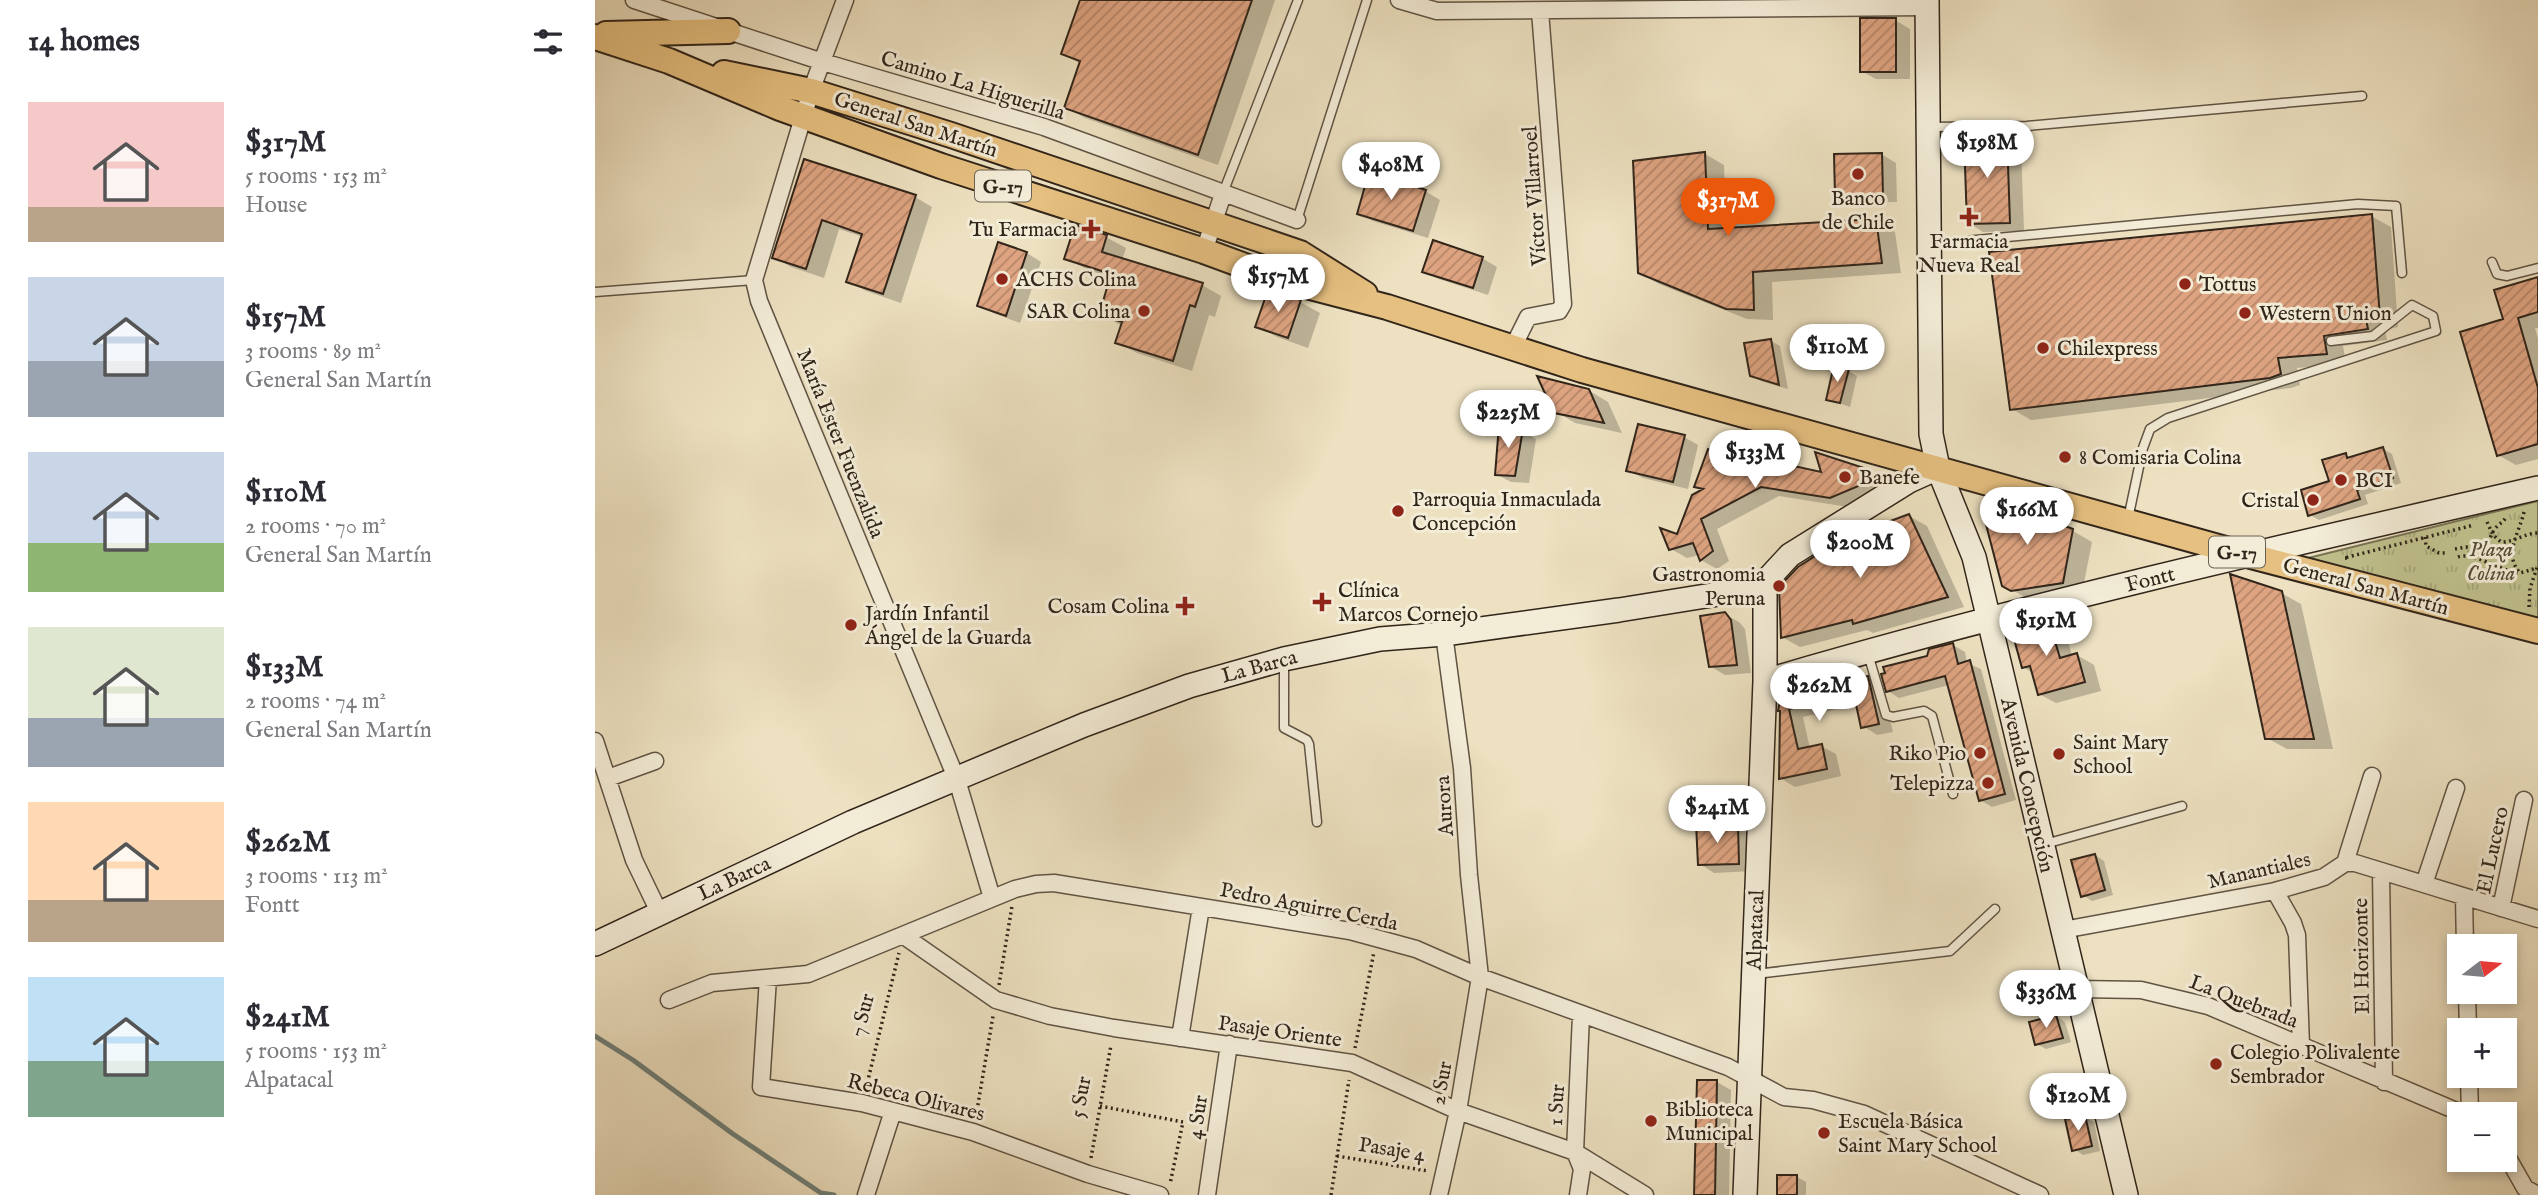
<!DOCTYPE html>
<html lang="en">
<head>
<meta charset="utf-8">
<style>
	:root { --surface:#fff; --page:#f7f7f7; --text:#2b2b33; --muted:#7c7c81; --accent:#ea580c }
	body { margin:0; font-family:"IM FELL English",serif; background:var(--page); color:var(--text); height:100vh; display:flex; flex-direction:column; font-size:26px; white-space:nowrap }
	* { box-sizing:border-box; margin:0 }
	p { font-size:23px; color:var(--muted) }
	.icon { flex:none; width:38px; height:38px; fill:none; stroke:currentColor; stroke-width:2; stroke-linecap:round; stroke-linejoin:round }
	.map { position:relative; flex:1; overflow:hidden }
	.side { display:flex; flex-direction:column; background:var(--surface); width:595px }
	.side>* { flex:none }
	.needle { width:46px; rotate:74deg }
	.controls { position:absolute; left:1852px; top:934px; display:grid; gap:14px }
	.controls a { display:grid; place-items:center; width:70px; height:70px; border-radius:0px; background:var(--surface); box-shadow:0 4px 10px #0003; font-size:35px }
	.price { position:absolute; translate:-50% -60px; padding:0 16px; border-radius:24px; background:#fff; color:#222; font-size:23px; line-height:46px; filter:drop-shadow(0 2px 4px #0008) }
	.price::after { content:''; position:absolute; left:50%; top:42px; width:21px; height:16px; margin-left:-10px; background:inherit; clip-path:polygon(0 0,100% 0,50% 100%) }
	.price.current { background:var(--accent); color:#fff }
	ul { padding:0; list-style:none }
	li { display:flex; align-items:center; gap:21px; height:175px; padding:0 28px }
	li span { display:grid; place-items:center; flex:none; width:196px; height:140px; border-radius:0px; color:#555 }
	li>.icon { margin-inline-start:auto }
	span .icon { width:84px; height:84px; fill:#fffc; stroke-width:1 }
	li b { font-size:30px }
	h2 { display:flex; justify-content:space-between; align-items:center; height:84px; padding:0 28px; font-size:30px }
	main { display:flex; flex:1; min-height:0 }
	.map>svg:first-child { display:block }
	.park { fill:url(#park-tufts); stroke:#787354; stroke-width:2 }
	.shadow { fill:#0003 }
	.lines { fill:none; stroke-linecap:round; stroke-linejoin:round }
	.stream { stroke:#708079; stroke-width:5 }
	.building { fill:url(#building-hatch); stroke:#31251a; stroke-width:2 }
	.lane-casing { stroke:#605444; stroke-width:11 }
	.street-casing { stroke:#605444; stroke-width:19 }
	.secondary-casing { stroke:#31251a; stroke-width:26 }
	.primary-casing { stroke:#31251a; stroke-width:28 }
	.path { stroke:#31251a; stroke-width:3.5; stroke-dasharray:2 3.5; stroke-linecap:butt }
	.lane { stroke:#f3ecd7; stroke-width:8 }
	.street { stroke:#f3ecd7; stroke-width:16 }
	.secondary { stroke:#f3ecd7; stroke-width:23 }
	.primary { stroke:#e6c080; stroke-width:24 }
	.poi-dot { fill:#8f2418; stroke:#f3ecd7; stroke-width:2.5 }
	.labels { text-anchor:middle; stroke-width:6; stroke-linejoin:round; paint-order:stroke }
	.shield { fill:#f3ecd7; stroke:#6b6153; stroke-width:2 }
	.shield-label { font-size:19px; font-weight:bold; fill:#31251a }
	.street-label { font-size:21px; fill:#31251a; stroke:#f3ecd7 }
	.poi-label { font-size:21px; fill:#31251a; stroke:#f3ecd7; text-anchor:start }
	.park-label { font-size:21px; font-style:italic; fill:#554c37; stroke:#f3ecd7 }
</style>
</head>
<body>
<main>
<section class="side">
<h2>14 homes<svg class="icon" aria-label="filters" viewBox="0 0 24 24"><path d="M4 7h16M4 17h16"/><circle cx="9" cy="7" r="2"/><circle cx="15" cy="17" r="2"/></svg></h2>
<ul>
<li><span style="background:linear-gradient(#f6c9c9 75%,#b9a48a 0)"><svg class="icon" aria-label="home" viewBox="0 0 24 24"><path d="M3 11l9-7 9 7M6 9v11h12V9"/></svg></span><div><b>$317M</b><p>5 rooms · 153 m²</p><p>House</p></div></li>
<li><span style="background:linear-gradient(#c9d6e8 60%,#9aa5b1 0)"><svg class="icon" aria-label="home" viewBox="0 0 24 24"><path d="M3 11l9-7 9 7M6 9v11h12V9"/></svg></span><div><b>$157M</b><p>3 rooms · 89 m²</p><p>General San Martín</p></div></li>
<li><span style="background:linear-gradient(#c9d6e8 65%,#8fb573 0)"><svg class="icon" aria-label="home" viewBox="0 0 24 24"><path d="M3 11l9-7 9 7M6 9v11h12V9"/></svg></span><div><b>$110M</b><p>2 rooms · 70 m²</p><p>General San Martín</p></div></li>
<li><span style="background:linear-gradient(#dfe7d0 65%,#9aa5b1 0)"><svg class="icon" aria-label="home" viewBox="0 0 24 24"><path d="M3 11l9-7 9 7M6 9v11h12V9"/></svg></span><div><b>$133M</b><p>2 rooms · 74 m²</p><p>General San Martín</p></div></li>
<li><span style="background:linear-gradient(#ffd9b3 70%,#b9a48a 0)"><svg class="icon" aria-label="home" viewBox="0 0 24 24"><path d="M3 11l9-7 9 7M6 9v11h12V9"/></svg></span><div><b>$262M</b><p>3 rooms · 113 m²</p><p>Fontt</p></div></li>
<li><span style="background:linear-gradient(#bfe0f5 60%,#7fa58c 0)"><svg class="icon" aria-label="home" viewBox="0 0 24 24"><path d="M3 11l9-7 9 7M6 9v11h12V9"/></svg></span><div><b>$241M</b><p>5 rooms · 153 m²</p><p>Alpatacal</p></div></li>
</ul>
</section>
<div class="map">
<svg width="1943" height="1195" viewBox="0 0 1943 1195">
	<defs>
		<pattern id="park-tufts" width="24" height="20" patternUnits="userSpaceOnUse" patternTransform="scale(1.75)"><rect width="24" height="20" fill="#c0c18d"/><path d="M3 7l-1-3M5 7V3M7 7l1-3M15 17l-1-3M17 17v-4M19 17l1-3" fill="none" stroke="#a5a679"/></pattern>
		<pattern id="building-hatch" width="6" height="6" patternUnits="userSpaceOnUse" patternTransform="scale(1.75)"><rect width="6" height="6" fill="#dea481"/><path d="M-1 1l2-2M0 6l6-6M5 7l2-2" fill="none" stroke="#b58569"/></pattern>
	</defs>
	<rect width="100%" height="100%" fill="#ede1c1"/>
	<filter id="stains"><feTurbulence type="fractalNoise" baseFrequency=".00286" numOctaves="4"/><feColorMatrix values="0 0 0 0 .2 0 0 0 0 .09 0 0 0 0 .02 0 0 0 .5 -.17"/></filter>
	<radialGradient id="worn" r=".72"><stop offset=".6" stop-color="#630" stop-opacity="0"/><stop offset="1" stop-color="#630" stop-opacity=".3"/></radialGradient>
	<path class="park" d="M1943 501V624L1705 560Z"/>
	<path class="shadow" d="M487 0H680L623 165 490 118 471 107 486 64 468 54Z
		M1300 20 1315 29V79H1281L1266 71Z
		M1412 137 1426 146 1429 231 1388 232 1374 223Z
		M1110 154 1129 165 1131 230 1280 221 1300 232 1306 273 1177 282 1178 320 1152 319 1064 284 1044 272Z
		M1286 154 1301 163 1302 202 1256 203 1242 194Z
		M210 161 320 197 337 207 306 303 271 291 253 281 268 237 244 229 229 278 196 267 179 257Z
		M830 191 845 200 833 238 778 221 764 213Z
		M1776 216 1796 227 1803 327 1790 330 1792 340 1748 346 1751 364 1702 368 1705 385 1696 388 1436 420 1417 409Z
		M511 237 531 248 527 260 607 285 626 296 620 317 614 315 597 371 542 353 522 342 527 326 506 314 517 278 491 269 472 258Z
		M404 244 432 253 446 262 425 323 398 313 384 305Z
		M887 258 902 267 893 295 844 279 829 271Z
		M1943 279V328H1940L1943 339V459L1921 465 1903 455 1910 320Z
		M705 302 725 313 713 348 682 337 662 326Z
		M1176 341 1185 346 1193 389 1166 381 1156 375Z
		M1253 371 1262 376 1255 407 1233 399Z
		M993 390 1013 402 1027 433 980 423 960 411Z
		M927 431 941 439 934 483 916 482 901 474Z
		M1089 437 1103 445 1093 489 1048 478 1033 470Z
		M1788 449 1797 454 1806 483 1770 495 1773 504 1724 520 1715 515 1750 455 1757 458Z
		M1268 470 1285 480 1289 491 1253 507 1184 496 1122 529 1134 561 1122 569 1106 560 1104 555 1092 558 1076 549 1109 491 1101 486 1165 475 1229 474Z
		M1314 516 1332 526 1369 607 1278 633 1272 630 1205 647 1187 637Z
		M1478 531 1497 542 1487 593 1437 601 1408 585Z
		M1686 593 1706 604 1738 749H1692L1672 738Z
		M1129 614 1144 622 1150 629 1156 673 1130 675 1115 666Z
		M1453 620 1470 630 1477 656 1482 655 1499 665 1506 691 1461 703 1444 694 1438 673 1428 667Z
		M1358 645 1370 652 1372 663 1386 669 1421 800 1397 807 1385 800 1354 685 1304 698 1293 691 1334 657Z
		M1272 678 1287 687 1298 732 1282 735 1268 726 1263 704 1208 717 1215 749 1226 746 1241 754 1246 776 1200 787 1185 778 1190 695 1193 697Z
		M1143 827 1157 835 1158 871 1119 873 1105 864 1134 830Z
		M1500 855 1509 861 1518 895 1497 901 1488 895Z
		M1461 1016 1470 1022 1476 1042 1451 1049 1442 1044Z
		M1122 1082 1136 1090 1134 1195H1101Z
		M1489 1117 1499 1122 1505 1151 1488 1155 1479 1149Z
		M1202 1177 1211 1182V1195H1184Z"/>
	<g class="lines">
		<path class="stream" d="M0 1036 38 1060 138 1134 226 1193 239 1195"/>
	</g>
	<path class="building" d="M485 0H657L603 155 469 108 485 61 466 54Z
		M1265 18H1301V72H1265Z
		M1412 136 1415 223 1372 224 1369 137Z
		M1110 152 1113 229 1281 219 1287 263 1158 272 1159 310 1131 309 1043 273 1038 161Z
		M1287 153 1288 195 1240 196 1239 154Z
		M209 159 321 195 288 294 251 282 267 234 227 220 211 269 177 258Z
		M774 172 831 190 818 231 762 214Z
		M1777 214 1785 317 1771 319 1773 329 1729 336 1732 354 1683 358 1686 374 1675 378 1415 410 1394 252Z
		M480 225 512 235 507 252 608 283 600 307 595 305 578 361 520 343 527 322 504 315 516 274 469 259Z
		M838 240 888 257 878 288 827 272Z
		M403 242 432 252 411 316 382 306Z
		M1943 277V312L1923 318 1943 388V444L1902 456 1865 332 1908 319 1899 290Z
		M673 290 706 300 693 338 660 327Z
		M1176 339 1184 385 1155 376 1149 343Z
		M1239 365 1254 369 1245 403 1231 400Z
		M942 376 994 389 1009 423 959 413Z
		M1043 424 1090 435 1078 482 1031 471Z
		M904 425 928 429 920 476 900 475Z
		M1788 447 1798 478 1762 490 1765 499 1713 516 1706 490 1734 481 1727 460 1751 453 1752 458Z
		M1113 449 1163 472 1158 457 1226 472 1220 452 1269 468 1273 482 1235 498 1166 487 1106 519 1118 551 1105 561 1098 543 1074 550 1065 528 1082 534 1097 495 1108 489 1099 487Z
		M1397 499 1478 529 1468 583 1416 591 1407 586 1388 513Z
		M1314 514 1353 597 1258 624 1257 620 1186 638 1184 587 1203 567 1245 540Z
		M1635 574 1687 591 1719 739H1670Z
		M1130 612 1136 620 1142 665 1114 667 1105 616Z
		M1453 618 1465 658 1482 653 1490 682 1443 695 1435 666 1427 668 1416 628Z
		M1358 643 1363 664 1375 660 1410 794 1384 801 1350 676 1291 692 1286 674 1290 673 1288 667 1332 656 1334 649Z
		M1273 676 1284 724 1266 728 1259 695 1194 709 1203 749 1227 744 1232 769 1184 779 1185 711H1183L1186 694H1191V696L1194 694Z
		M1101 823 1134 828 1143 825 1144 864 1103 865Z
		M1500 854 1510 890 1486 897 1476 860Z
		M1461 1015 1468 1038 1440 1045 1434 1022Z
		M1102 1080H1122L1120 1195H1099Z
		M1490 1115 1497 1146 1477 1151 1470 1119Z
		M1182 1175H1202V1195H1182Z"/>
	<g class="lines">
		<g class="lane-casing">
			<path id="lane" d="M1334 127 1432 126 1767 96
				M628 193 703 0
				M702 220 772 0
				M1338 244 1763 204 1801 206 1807 273
				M1897 262 1902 274 1912 276 1943 268
				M0 292 159 280
				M1533 519 1548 448 1555 429 1573 418 1841 331 1838 316 1817 305 1778 336 1736 341
				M1273 654 1291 715 1298 717 1329 711 1337 716 1358 794
				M689 662V728L712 740 714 744 722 822
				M1450 844 1587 806
				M1161 974 1355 951 1400 909"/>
		</g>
		<g class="street-casing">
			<path id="street" d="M39 0 228 62 449 127 702 220
				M250 0 216 91 159 280 164 301 362 780 397 898
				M804 0 842 11 1332 7
				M609 251 628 194
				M918 347 933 317 964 311 968 304 945 11
				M0 741 39 860 64 912
				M13 778 60 761
				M1750 863 1777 776
				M1786 871 1789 1082
				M1829 884 1861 788
				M1680 891 1698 923 1702 935 1706 1046
				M1869 897 1870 947
				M1906 908 1929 800
				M1468 930 1680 891 1729 877 1750 863H1760L1943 919
				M309 936 401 1000 455 1016 519 1028 757 1063 863 1111 980 1152 1050 1195
				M173 978 166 1087 267 1103 378 1132 493 1174 565 1195
				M1482 989 1546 990 1613 1006 1871 1115
				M1872 992 1873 1031
				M74 1000 117 983 213 974 420 889 441 884 459 883 755 931 821 949 885 977 1133 1067 1189 1097 1218 1100 1269 1114 1445 1195
				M585 1038 606 907
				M1874 1076 1875 1115
				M1909 1151 1930 1188 1942 1195
				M271 1195 298 1111
				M612 1195 634 1044
				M844 1195 863 1111 885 977 874 875 867 768 849 634
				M983 1195 987 1169 980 1152 986 1015"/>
		</g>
		<g class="secondary-casing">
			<path id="secondary" d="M1332 0 1336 434 1343 468 1379 557 1531 1195
				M1170 681C1425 606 1684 547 1943 488
				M0 944 258 822 489 725 594 686 689 659 785 639 849 634 1024 610 1117 595 1170 582 1195 555 1314 481 1343 468
				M1150 1195 1170 681V582"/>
		</g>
		<g class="primary-casing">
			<path id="primary" d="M11 34 133 31
				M0 37 74 61 185 108 346 166 609 251 688 280 792 307 987 370 1652 555 1943 631
				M129 73 216 91 356 135 705 253 770 294"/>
		</g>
		<path class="path" d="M1929 512C1924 534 1908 554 1925 573L1942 568
			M1892 522 1898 535 1906 542C1920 542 1930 533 1943 533
			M1830 537 1831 546 1844 553H1852
			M1860 549 1871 547 1887 551C1895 544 1894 538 1899 530 1903 524 1908 523 1911 517
			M1863 557C1879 551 1904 571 1924 573
			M1752 558H1749L1879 525
			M1934 607 1935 588 1943 565
			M404 985 417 906
			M760 1048 779 952
			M271 1088 304 953
			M505 1106 588 1122 575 1184
			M381 1116 398 1016
			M742 1156 833 1171
			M496 1158 516 1045
			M736 1195 754 1080"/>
		<use href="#lane" class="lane"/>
		<use href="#street" class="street"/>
		<use href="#secondary" class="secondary"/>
		<use href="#primary" class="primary"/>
	</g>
	<g class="poi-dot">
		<circle cx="1263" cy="174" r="7"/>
		<path d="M1370.5 206.5h7v7h7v7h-7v7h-7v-7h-7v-7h7z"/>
		<path d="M492.5 218.5h7v7h7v7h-7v7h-7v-7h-7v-7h7z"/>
		<circle cx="407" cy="279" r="7"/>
		<circle cx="1590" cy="284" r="7"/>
		<circle cx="549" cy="311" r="7"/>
		<circle cx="1650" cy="313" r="7"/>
		<circle cx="1448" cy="348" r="7"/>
		<circle cx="1470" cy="457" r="7"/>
		<circle cx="1250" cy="477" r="7"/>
		<circle cx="1746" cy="480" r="7"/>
		<circle cx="1718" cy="500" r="7"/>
		<circle cx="803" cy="511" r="7"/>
		<circle cx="1184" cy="586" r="7"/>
		<path d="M723.5 591.5h7v7h7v7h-7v7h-7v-7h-7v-7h7z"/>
		<path d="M586.5 595.5h7v7h7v7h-7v7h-7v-7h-7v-7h7z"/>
		<circle cx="256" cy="625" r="7"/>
		<circle cx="1385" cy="753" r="7"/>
		<circle cx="1464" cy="754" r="7"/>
		<circle cx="1393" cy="783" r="7"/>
		<circle cx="1621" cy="1064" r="7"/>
		<circle cx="1056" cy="1121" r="7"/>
		<circle cx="1229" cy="1133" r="7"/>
	</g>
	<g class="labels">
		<g class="shield">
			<rect x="380" y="170.5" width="56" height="31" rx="5"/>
			<rect x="1614" y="536.5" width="56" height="31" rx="5"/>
		</g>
		<g class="shield-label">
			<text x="408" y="193">G-17</text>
			<text x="1642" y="559">G-17</text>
		</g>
		<g class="street-label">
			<text transform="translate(378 85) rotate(17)" y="7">Camino La Higuerilla</text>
			<text transform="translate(321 124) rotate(18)" y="7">General San Martín</text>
			<text transform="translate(939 196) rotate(-94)" y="7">Víctor Villarroel</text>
			<text transform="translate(246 443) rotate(68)" y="7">María Ester Fuenzalida</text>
			<text transform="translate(1555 579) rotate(-14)" y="7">Fontt</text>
			<text transform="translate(1771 586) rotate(15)" y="7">General San Martín</text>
			<text transform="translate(664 666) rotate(-15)" y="7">La Barca</text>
			<text transform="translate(1433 785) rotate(77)" y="7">Avenida Concepción</text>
			<text transform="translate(849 806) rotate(-94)" y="7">Aurora</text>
			<text transform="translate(1897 850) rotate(-78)" y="7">El Lucero</text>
			<text transform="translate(1664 870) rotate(-13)" y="7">Manantiales</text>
			<text transform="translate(139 878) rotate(-25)" y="7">La Barca</text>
			<text transform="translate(714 906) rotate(11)" y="7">Pedro Aguirre Cerda</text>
			<text transform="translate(1160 930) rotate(-88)" y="7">Alpatacal</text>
			<text transform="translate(1766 956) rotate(-91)" y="7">El Horizonte</text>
			<text transform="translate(1649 1001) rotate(21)" y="7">La Quebrada</text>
			<text transform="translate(267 1015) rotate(-76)" y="7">7 Sur</text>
			<text transform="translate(685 1031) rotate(8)" y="7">Pasaje Oriente</text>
			<text transform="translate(846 1083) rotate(-80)" y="7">2 Sur</text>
			<text transform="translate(321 1097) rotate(14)" y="7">Rebeca Olivares</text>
			<text transform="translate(485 1097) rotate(-80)" y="7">5 Sur</text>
			<text transform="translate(961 1105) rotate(-87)" y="7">1 Sur</text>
			<text transform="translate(602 1117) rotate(-82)" y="7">4 Sur</text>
			<text transform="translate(797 1149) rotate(9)" y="7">Pasaje 4</text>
		</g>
		<g class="poi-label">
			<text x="1263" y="205" text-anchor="middle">Banco<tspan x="1263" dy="24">de Chile</tspan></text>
			<text x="482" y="236" text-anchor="end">Tu Farmacia</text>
			<text x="1374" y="248" text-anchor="middle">Farmacia<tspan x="1374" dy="24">Nueva Real</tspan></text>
			<text x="421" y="286">ACHS Colina</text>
			<text x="1604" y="291">Tottus</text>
			<text x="535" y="318" text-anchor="end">SAR Colina</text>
			<text x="1664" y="320">Western Union</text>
			<text x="1462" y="355">Chilexpress</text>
			<text x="1484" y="464">8 Comisaria Colina</text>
			<text x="1264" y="484">Banefe</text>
			<text x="1760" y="487">BCI</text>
			<text x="817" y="506">Parroquia Inmaculada<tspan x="817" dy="24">Concepción</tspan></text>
			<text x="1704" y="507" text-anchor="end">Cristal</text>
			<text x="1170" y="581" text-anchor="end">Gastronomia<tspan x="1170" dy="24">Peruna</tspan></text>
			<text x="743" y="597">Clínica<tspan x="743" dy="24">Marcos Cornejo</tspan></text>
			<text x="574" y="613" text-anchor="end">Cosam Colina</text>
			<text x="270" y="620">Jardín Infantil<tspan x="270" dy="24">Ángel de la Guarda</tspan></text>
			<text x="1478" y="749">Saint Mary<tspan x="1478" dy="24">School</tspan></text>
			<text x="1371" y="760" text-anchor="end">Riko Pio</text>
			<text x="1379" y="790" text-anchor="end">Telepizza</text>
			<text x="1635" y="1059">Colegio Polivalente<tspan x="1635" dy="24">Sembrador</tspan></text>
			<text x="1070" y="1116">Biblioteca<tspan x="1070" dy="24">Municipal</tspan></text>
			<text x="1243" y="1128">Escuela Básica<tspan x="1243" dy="24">Saint Mary School</tspan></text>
		</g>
		<g class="park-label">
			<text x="1896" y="556">Plaza<tspan x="1896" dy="24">Colina</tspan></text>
		</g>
	</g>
	<rect width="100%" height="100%" filter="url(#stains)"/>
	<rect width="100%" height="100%" fill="url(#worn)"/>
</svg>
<div class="controls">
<a><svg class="needle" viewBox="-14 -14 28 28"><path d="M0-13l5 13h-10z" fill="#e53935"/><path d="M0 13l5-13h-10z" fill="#7c7c81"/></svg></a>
<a>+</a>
<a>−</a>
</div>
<b class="price" style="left:1392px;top:180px">$198M</b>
<b class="price" style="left:796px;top:202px">$408M</b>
<b class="price current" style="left:1133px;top:238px">$317M</b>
<b class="price" style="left:683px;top:314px">$157M</b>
<b class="price" style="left:1242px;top:384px">$110M</b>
<b class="price" style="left:913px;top:450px">$225M</b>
<b class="price" style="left:1160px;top:490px">$133M</b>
<b class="price" style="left:1432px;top:547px">$166M</b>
<b class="price" style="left:1265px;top:580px">$200M</b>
<b class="price" style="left:1451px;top:658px">$191M</b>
<b class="price" style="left:1224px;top:723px">$262M</b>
<b class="price" style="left:1122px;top:845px">$241M</b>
<b class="price" style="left:1451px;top:1030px">$336M</b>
<b class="price" style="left:1483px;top:1133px">$120M</b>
</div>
</main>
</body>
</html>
